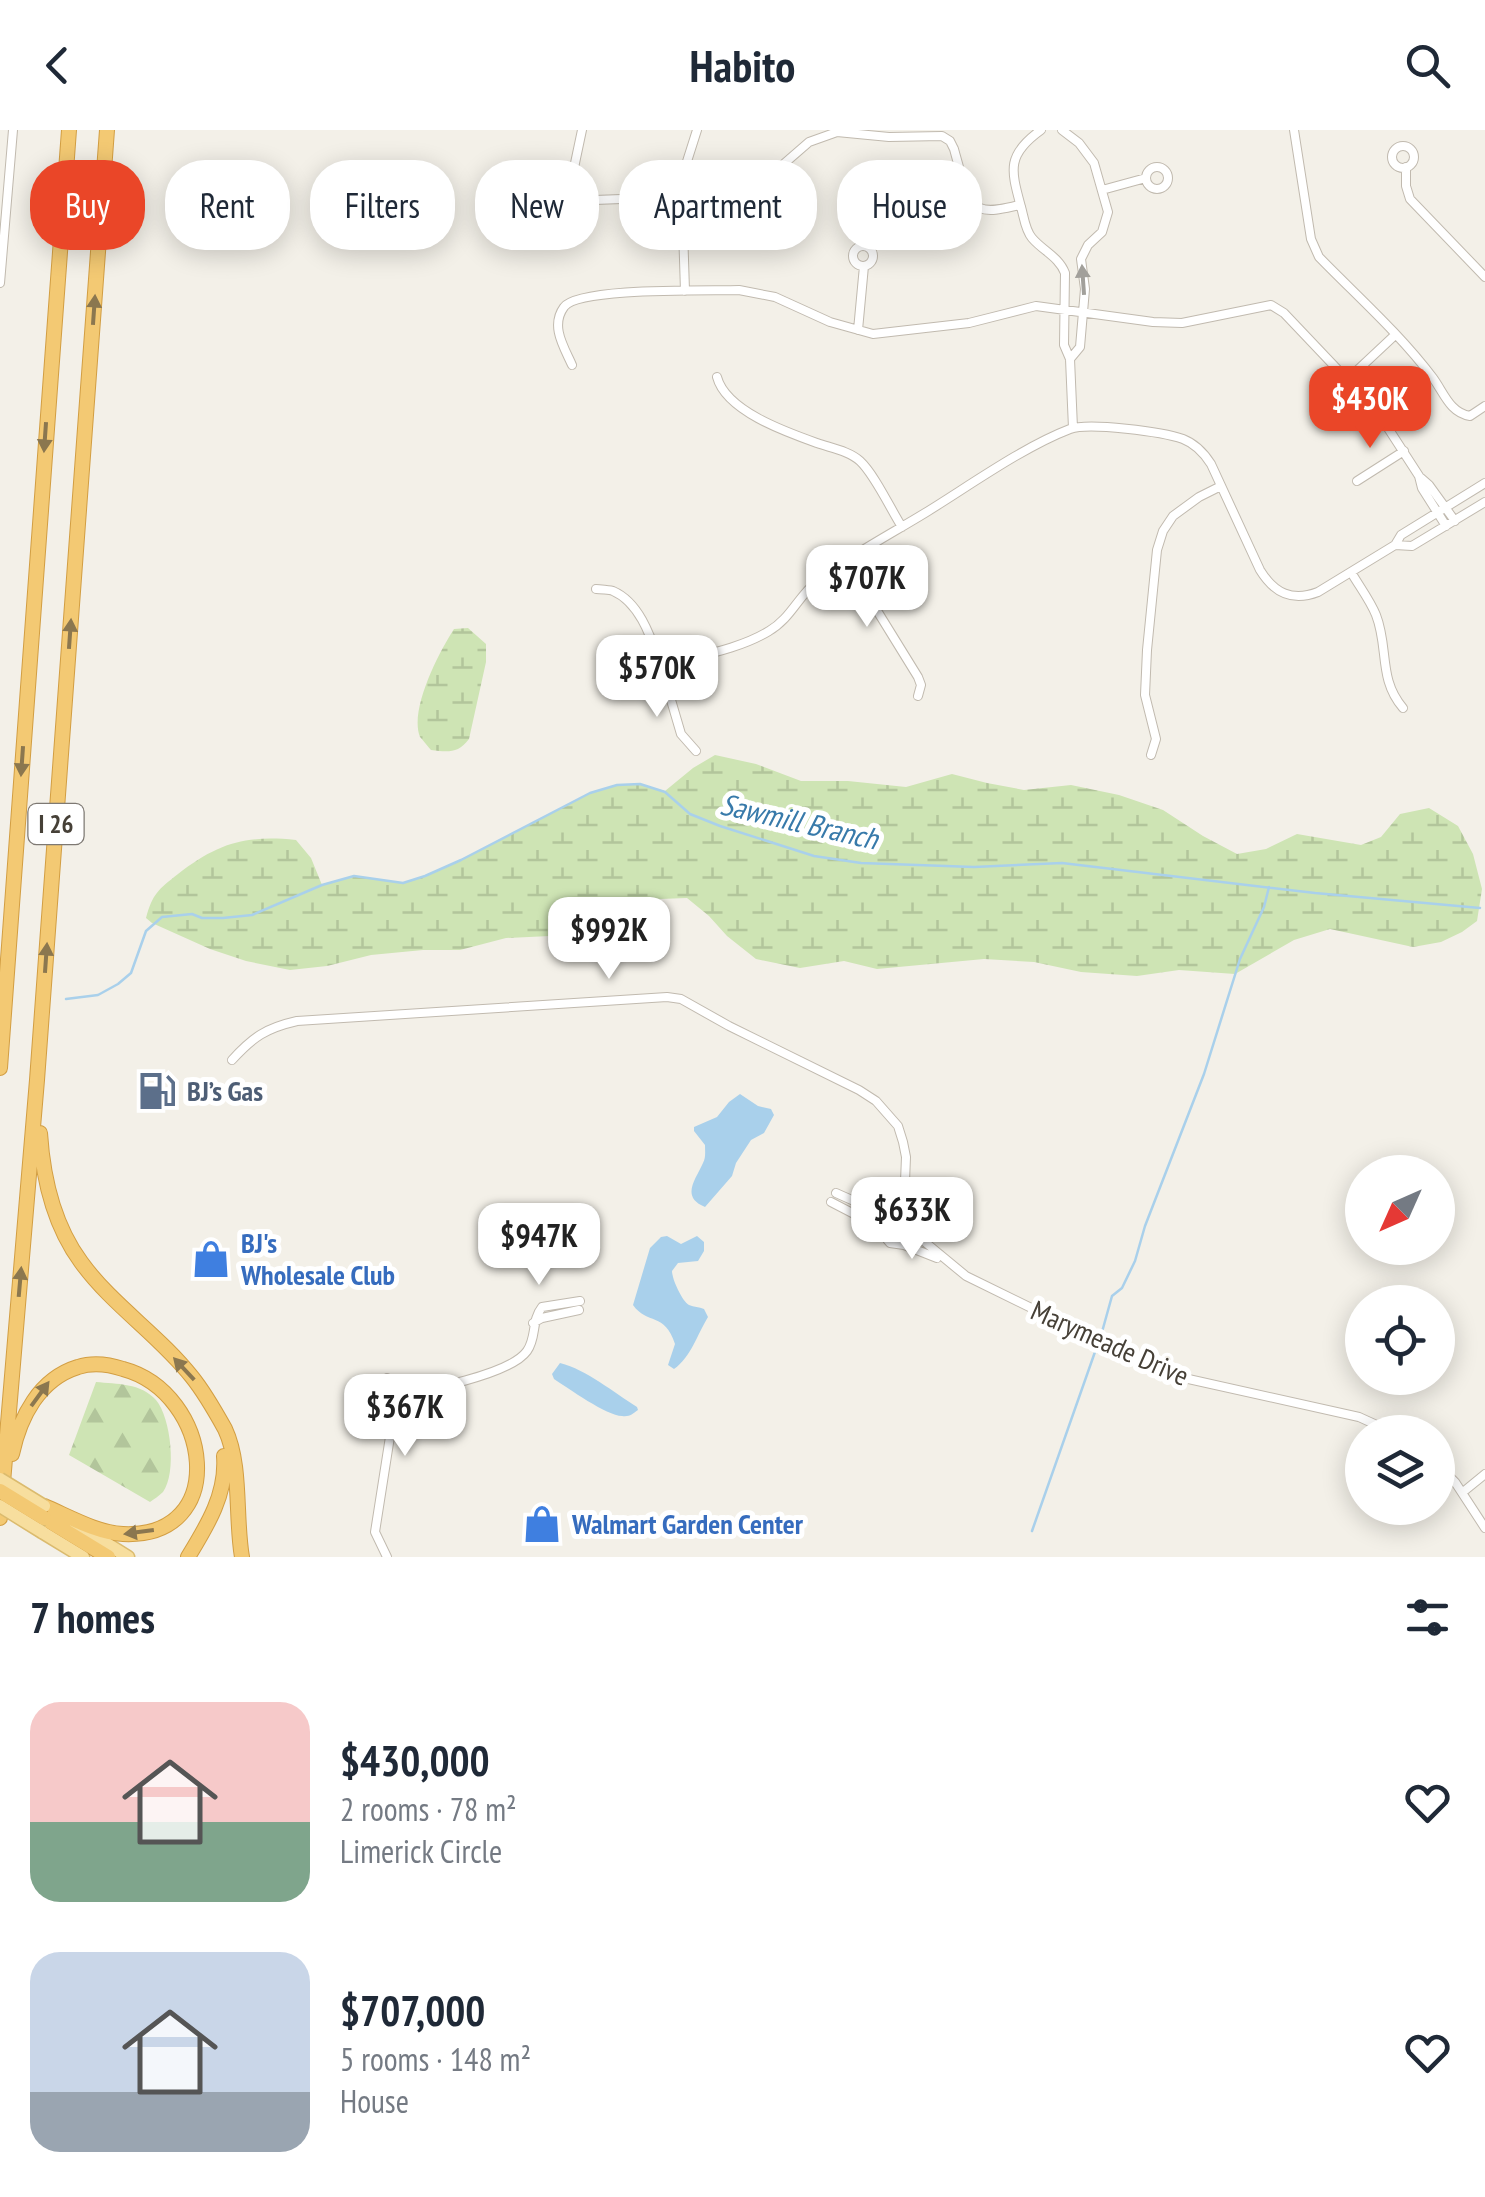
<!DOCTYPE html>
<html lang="en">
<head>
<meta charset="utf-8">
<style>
	:root { --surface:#fff; --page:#f2f2f3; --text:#1f2937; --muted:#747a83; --accent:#ea4628 }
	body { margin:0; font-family:"PT Sans Narrow",sans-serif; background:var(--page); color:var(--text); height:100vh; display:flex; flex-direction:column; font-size:38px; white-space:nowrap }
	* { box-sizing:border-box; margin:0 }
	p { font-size:32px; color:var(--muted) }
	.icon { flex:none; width:55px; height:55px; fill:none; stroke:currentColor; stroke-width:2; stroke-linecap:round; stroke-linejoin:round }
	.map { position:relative; height:1427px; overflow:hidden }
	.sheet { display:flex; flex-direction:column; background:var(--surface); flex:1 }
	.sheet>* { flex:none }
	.top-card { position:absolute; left:30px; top:30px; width:1425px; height:90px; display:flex; gap:20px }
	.needle { width:65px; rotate:225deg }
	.controls { position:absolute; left:1345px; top:1025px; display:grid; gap:20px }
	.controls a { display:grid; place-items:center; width:110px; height:110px; border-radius:50%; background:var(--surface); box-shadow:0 5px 25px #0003; font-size:50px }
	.price { position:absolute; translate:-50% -85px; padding:0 22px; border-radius:20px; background:#fff; color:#222; font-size:32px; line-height:65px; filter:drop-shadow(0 2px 5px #0008) }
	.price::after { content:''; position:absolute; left:50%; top:60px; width:30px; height:22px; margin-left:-15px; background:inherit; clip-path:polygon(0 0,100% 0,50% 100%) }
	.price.current { background:var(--accent); color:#fff }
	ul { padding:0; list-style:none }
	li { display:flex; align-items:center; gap:30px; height:250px; padding:0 30px }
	li span { display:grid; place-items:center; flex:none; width:280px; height:200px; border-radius:30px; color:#555 }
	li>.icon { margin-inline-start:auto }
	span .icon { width:120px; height:120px; fill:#fffc; stroke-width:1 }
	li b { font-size:42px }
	h2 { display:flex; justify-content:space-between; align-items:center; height:120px; padding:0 30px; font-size:42px }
	.chip { padding:0 35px; border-radius:40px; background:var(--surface); box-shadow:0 5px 25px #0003; font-size:35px; line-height:90px }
	.chip.current { background:var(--accent); color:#fff }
	header { display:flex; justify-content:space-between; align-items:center; height:130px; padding:0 30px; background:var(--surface); font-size:45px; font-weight:600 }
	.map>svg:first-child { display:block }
	.forest { fill:url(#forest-firs) }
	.wetland { fill:url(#wetland-marsh) }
	.water { fill:#a9d0eb }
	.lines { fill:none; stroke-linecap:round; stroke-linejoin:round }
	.stream { stroke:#a9d0eb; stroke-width:2.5 }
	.minor-casing { stroke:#c1baaf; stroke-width:10 }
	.primary-casing { stroke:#dbbb6e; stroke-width:15 }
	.motorway-casing { stroke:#d29e43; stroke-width:16 }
	.minor { stroke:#fff; stroke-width:8 }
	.primary { stroke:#f7de9e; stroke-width:12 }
	.motorway { stroke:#f3c973; stroke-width:14 }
	.primary-bridge-casing { stroke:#dbbb6e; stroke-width:15; stroke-linecap:butt }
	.motorway-bridge-casing { stroke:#d29e43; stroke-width:16; stroke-linecap:butt }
	.primary-bridge { stroke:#f7de9e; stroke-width:12 }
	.motorway-bridge { stroke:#f3c973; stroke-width:14 }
	.oneway { fill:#a2a09b }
	.oneway2 { fill:#8b774f }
	.labels { text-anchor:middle; stroke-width:10; stroke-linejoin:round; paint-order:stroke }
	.shield { fill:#fff; stroke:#7e7973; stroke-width:2.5 }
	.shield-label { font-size:25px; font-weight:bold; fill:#464037 }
	.service-label { font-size:28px; font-weight:bold; fill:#4e5e75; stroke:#fff; text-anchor:start }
	.shop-label { font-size:28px; font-weight:bold; fill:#366cbe; stroke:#fff; text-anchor:start }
	.street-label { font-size:28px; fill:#464037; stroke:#fff }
	.water-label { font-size:30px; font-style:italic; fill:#387aaa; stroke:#fff }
</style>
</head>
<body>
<header><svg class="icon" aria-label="back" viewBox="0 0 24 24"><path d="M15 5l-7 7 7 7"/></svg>Habito<svg class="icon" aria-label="search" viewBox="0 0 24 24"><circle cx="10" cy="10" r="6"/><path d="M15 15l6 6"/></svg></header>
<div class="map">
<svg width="1485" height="1427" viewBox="0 0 1485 1427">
	<defs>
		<pattern id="forest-firs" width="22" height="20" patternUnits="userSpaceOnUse" patternTransform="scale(2.5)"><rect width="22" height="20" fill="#cee4b4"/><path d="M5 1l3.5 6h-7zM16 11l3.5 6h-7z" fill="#b2c59b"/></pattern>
		<pattern id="wetland-marsh" width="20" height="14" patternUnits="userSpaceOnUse" patternTransform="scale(2.5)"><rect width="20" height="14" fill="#cee4b4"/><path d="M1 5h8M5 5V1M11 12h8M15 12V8" fill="none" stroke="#b2c59b"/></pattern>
	</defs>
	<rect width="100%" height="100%" fill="#f3f0e8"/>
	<path class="forest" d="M96 1252C117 1254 141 1253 156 1270 171 1288 177 1343 163 1362 159 1366 154 1369 150 1372L69 1325Z"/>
	<path class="wetland" d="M468 498 486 514V532L469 609C458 624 447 622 431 620 430 619 421 608 420 607 409 580 439 522 454 499Z
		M715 625 756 634 801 651H848L906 657 952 644 987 653 1024 660 1071 655 1119 665 1163 680 1203 706 1237 724 1266 719 1297 704 1361 715 1381 707 1400 684 1429 678 1458 696 1473 724 1482 759 1477 791 1462 802 1441 812 1413 817 1330 799 1294 810 1235 844 1179 840 1137 846 1081 842 1034 832 984 829 877 839 844 831 800 838 756 829 727 806 709 786 687 768 660 769 638 787 550 806 506 808 460 820H423L371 825 327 836 290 840 246 831 210 819 152 793 146 788C153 763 158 760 178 744 218 713 245 705 296 710L311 728 322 755 354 746 403 753 425 746 461 730 590 663 617 655 640 654 665 661 693 638Z"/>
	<path class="water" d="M740 964 758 976 771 979 774 985 764 1003 751 1010 736 1033 732 1046 705 1077C680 1067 696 1049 703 1033 706 1027 705 1022 705 1015L694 1001V997L717 987 729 972Z
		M667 1106 681 1114 697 1106 704 1112V1121L698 1131 678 1133 672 1141C672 1149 682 1171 689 1175 694 1177 699 1177 704 1179L708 1187C697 1205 691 1227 674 1239L668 1235 675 1214C665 1182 647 1195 633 1175L650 1118 661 1107Z
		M560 1233C587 1240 613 1262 637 1277L638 1280C632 1284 630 1287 622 1286 607 1286 568 1258 554 1249L552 1244Z"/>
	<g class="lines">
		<path class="stream" d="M66 869 98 865 118 854 131 843 146 801 162 787 192 784 202 788H223L252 785 322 755 354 746 403 753 425 746 461 730 590 663 617 655 640 654 665 662 690 684 720 696 814 726 861 733 974 737 1062 733 1315 763 1480 778
			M1032 1401 1102 1202 1112 1166 1122 1158 1135 1131 1145 1096 1204 944 1240 829 1264 777 1269 757"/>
		<g class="minor-casing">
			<path id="minor" d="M1041 0C1006 25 1011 40 1021 77 1024 87 1025 100 1032 108 1043 121 1059 127 1065 143L1064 215 1070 229 1080 217 1085 159 1081 129 1088 115 1102 102 1108 82 1094 33 1079 13 1062 0
				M1294 0 1311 109 1319 127C1357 166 1400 204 1433 248 1444 263 1450 283 1470 286L1485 276
				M1392 27a11 11 0 1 1 22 0a11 11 0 1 1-22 0Z
				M1406 37V56L1410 69 1485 147
				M1146 48a11 11 0 1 1 22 0a11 11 0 1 1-22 0Z
				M1102 60 1146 48
				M567 71 582 0
				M515 82a10 10 0 1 1 20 0a10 10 0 1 1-20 0Z
				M534 77 567 71 731 65 756 58 809 12 837 2 889 7 942 6 950 11 954 19C958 33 967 73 980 78 991 83 1009 77 1020 75
				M853 126a10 10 0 1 1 20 0a10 10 0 1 1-20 0Z
				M0 153 13 0
				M685 161 682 67 683 44 697 0
				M858 200 864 136
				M1070 229 1073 298
				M572 235C564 217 550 196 564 177 578 157 710 161 739 160L775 167 830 192 873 204 969 193 1036 176 1153 192 1182 193 1271 175 1284 183 1377 281 1419 346 1422 358 1446 396
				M717 247C726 281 786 302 817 313 831 318 849 321 860 331 875 345 891 380 902 397
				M1348 249 1395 205
				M1421 348 1429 355 1455 391
				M1357 351 1404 321
				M1485 353 1401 405 1395 415 1412 416 1485 372
				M847 432 918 547 921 555 918 566
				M1351 442C1359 456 1370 470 1376 485 1389 518 1378 549 1403 578
				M596 459C598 459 611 460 613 461 641 473 652 511 661 536 696 526 738 520 769 501 790 489 798 467 816 452 849 426 889 405 925 383 969 356 1023 317 1070 299 1089 292 1163 302 1183 309 1196 314 1204 323 1211 334L1260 440C1274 463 1292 472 1318 462L1395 415
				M661 536 681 604 696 621
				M1151 625 1156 609 1145 565 1147 520 1157 420 1163 401 1173 386 1199 367 1221 356
				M232 930C253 907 266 898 297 891L667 867 681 869 729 896 859 960 876 971 898 996 903 1012 906 1027 904 1076 910 1089
				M836 1063 890 1087
				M831 1072 883 1099
				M892 1086H905L913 1093 912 1108 904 1115 890 1113C881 1104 882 1093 892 1086L893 1075 902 1056
				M914 1097V1103L966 1146 1166 1244 1359 1287 1392 1302
				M904 1115 937 1128
				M533 1193 542 1188 579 1180
				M387 1248 393 1266 392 1294 375 1402 387 1427
				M393 1266C423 1261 510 1245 527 1221 537 1207 531 1191 542 1177L580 1171
				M1438 1335 1455 1352 1485 1398
				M1463 1362 1485 1344"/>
		</g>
		<g class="primary-casing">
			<path id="primary" d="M75 1394 128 1427
				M42 1402 83 1427"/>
		</g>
		<g class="motorway-casing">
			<path id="motorway" d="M0 938 69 0
				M40 1003C43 1049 53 1094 81 1132 112 1175 159 1205 192 1247 205 1263 215 1281 225 1299 242 1335 235 1388 242 1427
				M12 1324C20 1287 39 1249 78 1237 93 1232 108 1234 123 1239 212 1263 231 1409 123 1404 97 1403 68 1386 44 1376
				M0 1388 37 950 107 0
				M44 1388 108 1427
				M188 1427C207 1396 227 1364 224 1326"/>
		</g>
		<use href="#minor" class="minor"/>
		<use href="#primary" class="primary"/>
		<use href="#motorway" class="motorway"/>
		<g class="primary-bridge-casing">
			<path id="primary-bridge" d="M0 1349 44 1376
				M0 1376 42 1402"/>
		</g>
		<g class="motorway-bridge-casing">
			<path id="motorway-bridge" d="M0 1361 44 1388"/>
		</g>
		<use href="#primary-bridge" class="primary-bridge"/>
		<use href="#motorway-bridge" class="motorway-bridge"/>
	</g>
	<defs><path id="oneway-solid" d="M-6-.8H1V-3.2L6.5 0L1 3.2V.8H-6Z" transform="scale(2.5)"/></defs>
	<use class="oneway" href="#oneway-solid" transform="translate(1083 150) rotate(-94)"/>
	<g class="oneway2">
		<use href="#oneway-solid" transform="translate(94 180) rotate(-86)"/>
		<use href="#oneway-solid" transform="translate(45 307) rotate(94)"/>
		<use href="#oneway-solid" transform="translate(70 504) rotate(-86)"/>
		<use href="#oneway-solid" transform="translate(22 631) rotate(94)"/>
		<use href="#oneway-solid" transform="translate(46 828) rotate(-86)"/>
		<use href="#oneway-solid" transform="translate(20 1152) rotate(-85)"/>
		<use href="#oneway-solid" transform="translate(184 1239) rotate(-133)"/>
		<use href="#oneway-solid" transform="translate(40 1264) rotate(-54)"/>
		<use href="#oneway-solid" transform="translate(139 1402) rotate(172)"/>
	</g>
	<defs>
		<g id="fuel-bare" transform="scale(3)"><path d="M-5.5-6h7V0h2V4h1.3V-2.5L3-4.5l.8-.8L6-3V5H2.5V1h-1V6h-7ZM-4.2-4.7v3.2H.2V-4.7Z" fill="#5c6f8a" stroke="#fff" stroke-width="2.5" paint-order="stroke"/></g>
		<g id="shop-bare" transform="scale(3)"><path d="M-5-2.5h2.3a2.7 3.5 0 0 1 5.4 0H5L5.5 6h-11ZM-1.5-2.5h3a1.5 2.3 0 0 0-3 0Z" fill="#3f7fe0" stroke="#fff" stroke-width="2.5" paint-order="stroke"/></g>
	</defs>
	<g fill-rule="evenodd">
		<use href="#fuel-bare" x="157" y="961"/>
		<use href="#shop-bare" x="211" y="1129"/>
		<use href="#shop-bare" x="542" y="1394"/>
	</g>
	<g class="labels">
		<rect class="shield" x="28.5" y="674" width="55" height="40" rx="8"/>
		<g class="shield-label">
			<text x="56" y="703">I 26</text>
		</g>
		<g class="service-label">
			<text x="187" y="971">BJ’s Gas</text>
		</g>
		<g class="shop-label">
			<text x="241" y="1123">BJ's<tspan x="241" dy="32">Wholesale Club</tspan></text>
			<text x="572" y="1404">Walmart Garden Center</text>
		</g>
		<g class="street-label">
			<text transform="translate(1110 1213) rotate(24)" y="10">Marymeade Drive</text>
		</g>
		<g class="water-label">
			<text transform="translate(799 692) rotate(13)" y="10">Sawmill Branch</text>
		</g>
	</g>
</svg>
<div class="controls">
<a><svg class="needle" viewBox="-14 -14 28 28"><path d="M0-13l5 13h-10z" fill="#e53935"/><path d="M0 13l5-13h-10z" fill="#747a83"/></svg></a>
<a><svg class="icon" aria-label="locate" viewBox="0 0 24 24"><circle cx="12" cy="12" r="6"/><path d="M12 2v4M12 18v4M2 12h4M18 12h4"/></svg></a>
<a><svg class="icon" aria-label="layers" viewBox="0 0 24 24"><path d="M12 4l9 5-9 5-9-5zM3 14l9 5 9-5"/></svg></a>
</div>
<b class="price current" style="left:1370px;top:321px">$430K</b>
<b class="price" style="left:867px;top:500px">$707K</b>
<b class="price" style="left:657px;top:590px">$570K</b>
<b class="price" style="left:609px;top:852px">$992K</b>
<b class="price" style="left:912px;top:1132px">$633K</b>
<b class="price" style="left:539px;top:1158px">$947K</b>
<b class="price" style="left:405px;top:1329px">$367K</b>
<div class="top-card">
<a class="chip current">Buy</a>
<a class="chip">Rent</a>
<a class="chip">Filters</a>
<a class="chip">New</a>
<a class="chip">Apartment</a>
<a class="chip">House</a>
</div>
</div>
<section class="sheet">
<h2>7 homes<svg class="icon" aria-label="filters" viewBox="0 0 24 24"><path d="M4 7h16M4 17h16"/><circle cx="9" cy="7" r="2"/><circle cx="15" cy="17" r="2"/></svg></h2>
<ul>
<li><span style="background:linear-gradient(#f6c9c9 60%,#7fa58c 0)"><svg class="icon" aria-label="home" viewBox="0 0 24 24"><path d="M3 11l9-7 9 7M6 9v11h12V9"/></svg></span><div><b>$430,000</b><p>2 rooms · 78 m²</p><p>Limerick Circle</p></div><svg class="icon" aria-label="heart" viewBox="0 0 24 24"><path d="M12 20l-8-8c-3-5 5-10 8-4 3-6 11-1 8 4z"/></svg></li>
<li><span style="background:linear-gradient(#c9d6e8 70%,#9aa5b1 0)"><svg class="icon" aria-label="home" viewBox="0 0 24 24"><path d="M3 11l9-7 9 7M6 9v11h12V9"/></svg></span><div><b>$707,000</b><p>5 rooms · 148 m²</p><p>House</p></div><svg class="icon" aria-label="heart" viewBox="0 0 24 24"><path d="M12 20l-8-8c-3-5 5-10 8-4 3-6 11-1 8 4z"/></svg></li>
</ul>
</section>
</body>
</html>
